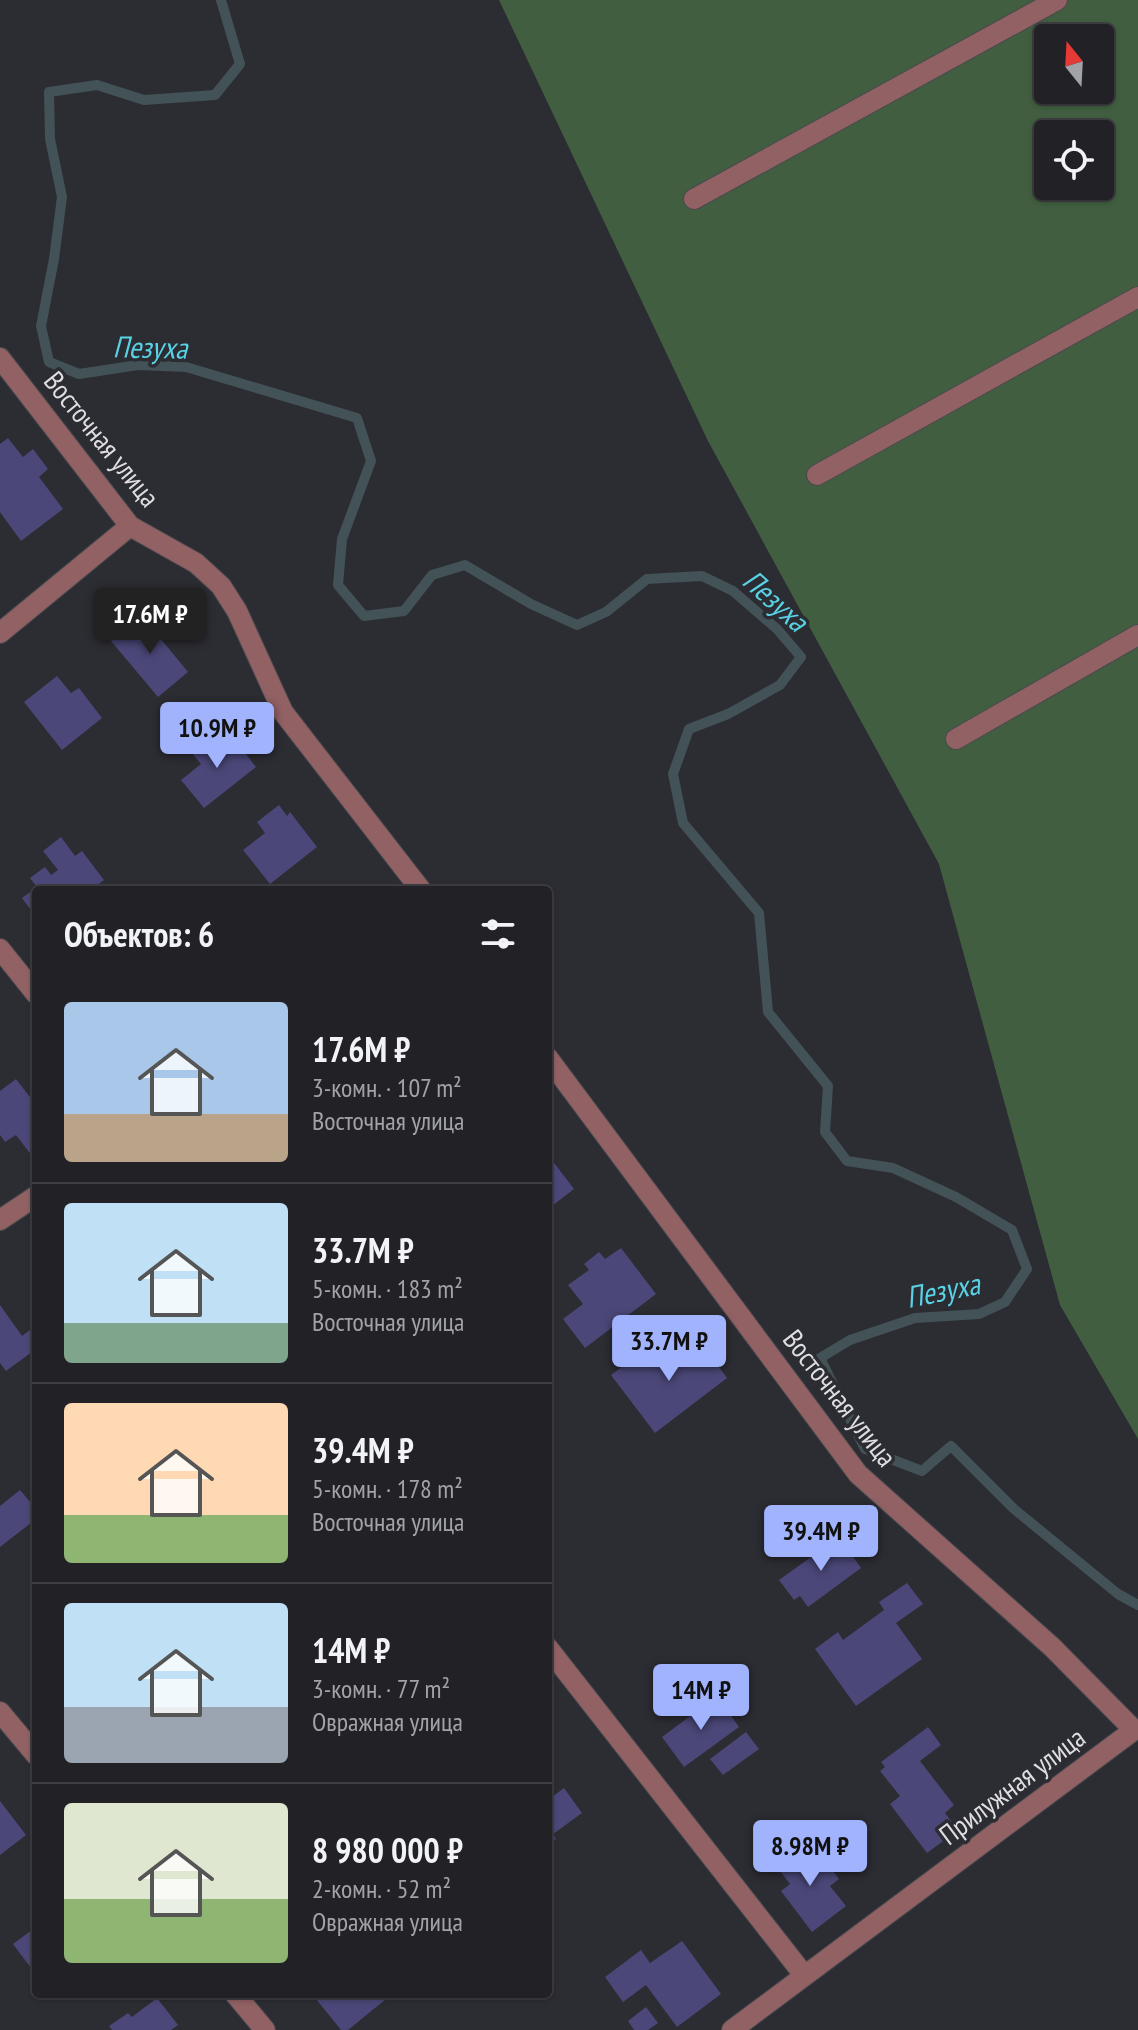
<!DOCTYPE html>
<html lang="ru">
<head>
<meta charset="utf-8">
<style>
	:root { --surface:#212126; --page:#29292e; --text:#f1f3f6; --muted:#a2a3a7; --line:#3e3e43; --accent:#a1b3fd }
	body { margin:0; font-family:"PT Sans Narrow",sans-serif; background:var(--page); color:var(--text); height:100vh; display:flex; flex-direction:column; font-size:30px; white-space:nowrap }
	* { box-sizing:border-box; margin:0 }
	p { font-size:26px; color:var(--muted) }
	.icon { flex:none; width:44px; height:44px; fill:none; stroke:currentColor; stroke-width:2; stroke-linecap:round; stroke-linejoin:round }
	.map { position:relative; flex:1; overflow:hidden }
	.side { position:absolute; left:32px; top:886px; width:520px; height:1112px; display:flex; flex-direction:column; background:var(--surface); border-radius:8px; box-shadow:0 2px 6px #0004,0 0 0 2px var(--line) }
	.side>* { flex:none }
	.needle { width:52px; rotate:342deg }
	.controls { position:absolute; left:1034px; top:24px; display:grid; gap:16px }
	.controls a { display:grid; place-items:center; width:80px; height:80px; border-radius:8px; background:var(--surface); box-shadow:0 2px 6px #0004,0 0 0 2px var(--line); font-size:40px }
	.price { position:absolute; translate:-50% -68px; padding:0 18px; border-radius:8px; background:var(--accent); color:#111; font-size:26px; line-height:52px; filter:drop-shadow(0 2px 4px #0008) }
	.price::after { content:''; position:absolute; left:50%; top:48px; width:24px; height:18px; margin-left:-12px; background:inherit; clip-path:polygon(0 0,100% 0,50% 100%) }
	.price.on { background:#222; color:#fff }
	ul { padding:0; list-style:none }
	li { display:flex; align-items:center; gap:24px; height:200px; padding:0 32px }
	li+li { border-top:2px solid var(--line) }
	li span { display:grid; place-items:center; flex:none; width:224px; height:160px; border-radius:8px; color:#555 }
	li>.icon { margin-inline-start:auto }
	span .icon { width:96px; height:96px; fill:#fffc; stroke-width:1 }
	li b { font-size:34px }
	h2 { display:flex; justify-content:space-between; align-items:center; height:96px; padding:0 32px; font-size:34px }
	.map>svg:first-child { display:block }
	.green { fill:#415e40; fill-rule:evenodd }
	.lines { fill:none; stroke-linecap:round; stroke-linejoin:round }
	.stream { stroke:#435256; stroke-width:10 }
	.building { fill:#4b4879 }
	.minor-casing { stroke:#49494f; stroke-width:22 }
	.minor { stroke:#916163; stroke-width:20 }
	.labels { text-anchor:middle; stroke-width:7; stroke-linejoin:round; paint-order:stroke }
	.street-label { font-size:28px; fill:#dfdfe3; stroke:#2c2c33 }
	.water-label { font-size:30px; font-style:italic; fill:#59d2e5; stroke:#2c2c33 }
</style>
</head>
<body>
<div class="map">
<svg width="1138" height="2030" viewBox="0 0 1138 2030">
	<rect width="100%" height="100%" fill="#2c2c33"/>
	<path class="green" d="M499 0H1138V1439L1060 1305 939 864 708 441ZM1048 38H1100V90H1048ZM1048 134H1100V186H1048Z"/>
	<g class="lines">
		<path class="stream" d="M221 0 240 64 215 95 144 100 97 85 49 92 50 139 62 197 54 259 41 326 49 362 79 374 138 365 186 367 357 418 371 461 342 539 338 585 364 616 404 611 432 575 465 565 531 604 577 625 606 612 647 579 702 576 733 591 777 629 801 657 780 685 728 714 689 729 673 774 683 823 759 913 768 1012 828 1086 825 1132 847 1161 893 1168 956 1197 1012 1230 1027 1269 1005 1302 979 1314 915 1318 850 1340 820 1358 865 1449 922 1471 951 1446 1014 1509 1118 1594 1138 1605"/>
	</g>
	<path class="building" d="M8 438 23 457 33 449 48 469 39 477 63 509 21 541 0 512V444Z
		M142 616 188 672 158 697 111 641Z
		M57 676 71 693 79 688 102 718 62 750 24 702Z
		M208 739 212 744 218 740 225 749 235 740 256 767 204 808 181 780 201 764 191 752Z
		M279 805 287 816 290 812 317 847 270 884 243 850 265 833 257 822Z
		M61 837 75 856 82 851 104 880 91 890H36V917L22 898 37 887 30 878 45 867 51 875 58 870 43 851Z
		M16 1079 36 1105V1153L32 1156 16 1135 5 1142 0 1135V1091Z
		M548 1155 574 1189 548 1209Z
		M621 1248 656 1294 585 1348 563 1319 583 1304 568 1285 589 1270 584 1264 599 1252 605 1259Z
		M0 1305 22 1336 31 1329 36 1336V1349L6 1371 0 1363Z
		M699 1340 727 1378 655 1433 611 1375 643 1351 652 1364 668 1352 673 1359Z
		M20 1490 36 1509V1519L0 1547V1506Z
		M839 1537 861 1568 808 1607 800 1596 794 1600 779 1580Z
		M907 1583 923 1604 896 1623 922 1659 856 1706 815 1649 838 1632 843 1640 884 1610 879 1602Z
		M717 1696 739 1727 684 1767 662 1737Z
		M928 1727 941 1745 920 1761 954 1805 945 1813 958 1830 927 1853 890 1804 900 1796 880 1771 885 1767 881 1762Z
		M746 1732 759 1749 723 1775 710 1759Z
		M564 1788 582 1813 553 1834 556 1839 548 1844V1800Z
		M0 1801 26 1835 0 1855Z
		M799 1844 815 1865 824 1859 839 1879 830 1886 846 1906 812 1932 781 1891 790 1884 774 1863Z
		M36 1927V1970L34 1972 13 1944Z
		M682 1941 721 1994 677 2027 646 1985 623 2002 605 1977 641 1950 650 1963Z
		M322 1994H382L386 1999 348 2030H341L316 1999Z
		M157 1998 178 2025 171 2030H112L109 2026 128 2013 132 2017Z
		M646 2007 658 2023 648 2030H634L628 2021Z"/>
	<g class="lines">
		<g class="minor-casing">
			<path id="minor" d="M694 199 1057 0
				M0 358 130 526 196 563 221 586 237 611 283 712 421 890
				M817 475 1138 297
				M0 633 130 526
				M956 739 1138 635
				M0 949 36 994
				M548 1058 858 1474 1052 1647 1134 1730 732 2030
				M0 1220 36 1196
				M548 1648 804 1975
				M0 1712 36 1755
				M235 1994 265 2030"/>
		</g>
		<use href="#minor" class="minor"/>
	</g>
	<g class="labels">
		<g class="street-label">
			<text transform="translate(102 439) rotate(51)" y="10">Восточная улица</text>
			<text transform="translate(840 1398) rotate(52)" y="10">Восточная улица</text>
			<text transform="translate(1012 1786) rotate(-37)" y="10">Прилужная улица</text>
		</g>
		<g class="water-label">
			<text transform="translate(150 348) rotate(1)" y="10">Пезуха</text>
			<text transform="translate(775 601) rotate(42)" y="10">Пезуха</text>
			<text transform="translate(943 1291) rotate(-11)" y="10">Пезуха</text>
		</g>
	</g>
</svg>
<div class="controls">
<a><svg class="needle" viewBox="-14 -14 28 28"><path d="M0-13l5 13h-10z" fill="#e53935"/><path d="M0 13l5-13h-10z" fill="#a2a3a7"/></svg></a>
<a><svg class="icon" aria-label="locate" viewBox="0 0 24 24"><circle cx="12" cy="12" r="6"/><path d="M12 2v4M12 18v4M2 12h4M18 12h4"/></svg></a>
</div>
<b class="price on" style="left:150px;top:656px">17.6M ₽</b>
<b class="price" style="left:217px;top:770px">10.9M ₽</b>
<b class="price" style="left:669px;top:1383px">33.7M ₽</b>
<b class="price" style="left:821px;top:1573px">39.4M ₽</b>
<b class="price" style="left:701px;top:1732px">14M ₽</b>
<b class="price" style="left:810px;top:1888px">8.98M ₽</b>
<section class="side">
<h2>Объектов: 6<svg class="icon" aria-label="filters" viewBox="0 0 24 24"><path d="M4 7h16M4 17h16"/><circle cx="9" cy="7" r="2"/><circle cx="15" cy="17" r="2"/></svg></h2>
<ul>
<li><span style="background:linear-gradient(#a9c7e8 70%,#b9a48a 0)"><svg class="icon" aria-label="home" viewBox="0 0 24 24"><path d="M3 11l9-7 9 7M6 9v11h12V9"/></svg></span><div><b>17.6M ₽</b><p>3-комн. · 107 m²</p><p>Восточная улица</p></div></li>
<li><span style="background:linear-gradient(#bfe0f5 75%,#7fa58c 0)"><svg class="icon" aria-label="home" viewBox="0 0 24 24"><path d="M3 11l9-7 9 7M6 9v11h12V9"/></svg></span><div><b>33.7M ₽</b><p>5-комн. · 183 m²</p><p>Восточная улица</p></div></li>
<li><span style="background:linear-gradient(#ffd9b3 70%,#8fb573 0)"><svg class="icon" aria-label="home" viewBox="0 0 24 24"><path d="M3 11l9-7 9 7M6 9v11h12V9"/></svg></span><div><b>39.4M ₽</b><p>5-комн. · 178 m²</p><p>Восточная улица</p></div></li>
<li><span style="background:linear-gradient(#bfe0f5 65%,#9aa5b1 0)"><svg class="icon" aria-label="home" viewBox="0 0 24 24"><path d="M3 11l9-7 9 7M6 9v11h12V9"/></svg></span><div><b>14M ₽</b><p>3-комн. · 77 m²</p><p>Овражная улица</p></div></li>
<li><span style="background:linear-gradient(#dfe7d0 60%,#8fb573 0)"><svg class="icon" aria-label="home" viewBox="0 0 24 24"><path d="M3 11l9-7 9 7M6 9v11h12V9"/></svg></span><div><b>8 980 000 ₽</b><p>2-комн. · 52 m²</p><p>Овражная улица</p></div></li>
</ul>
</section>
</div>
</body>
</html>
